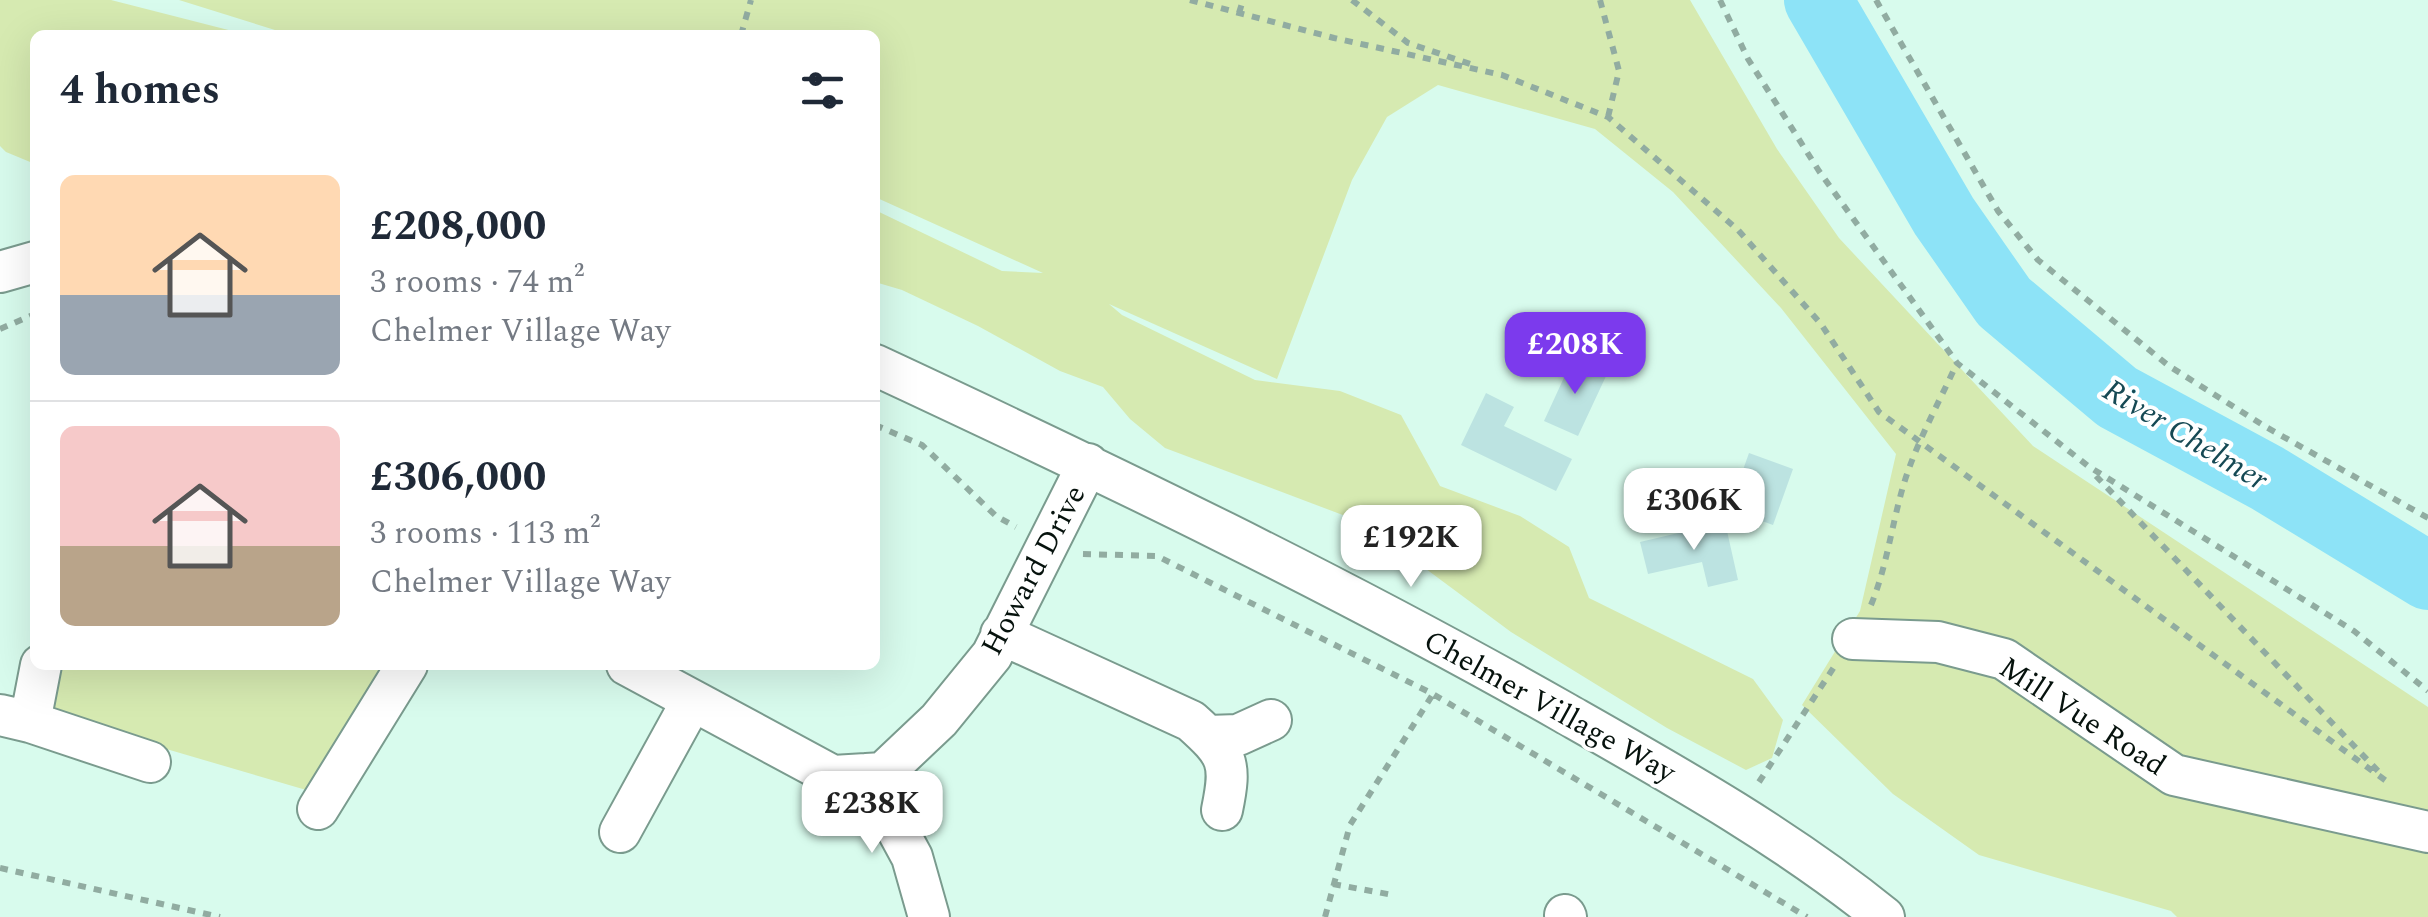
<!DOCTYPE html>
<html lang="en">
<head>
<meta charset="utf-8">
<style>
	:root { --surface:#fff; --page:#f6f6f7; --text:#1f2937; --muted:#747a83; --line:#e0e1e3; --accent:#7c3aed }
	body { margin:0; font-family:Spectral,serif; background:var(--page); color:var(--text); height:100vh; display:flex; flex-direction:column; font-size:38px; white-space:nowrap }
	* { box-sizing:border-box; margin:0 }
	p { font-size:32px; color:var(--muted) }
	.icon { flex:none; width:55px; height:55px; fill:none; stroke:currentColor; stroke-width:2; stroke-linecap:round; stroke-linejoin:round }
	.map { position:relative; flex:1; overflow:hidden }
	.drawer { position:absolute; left:30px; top:30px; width:850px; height:640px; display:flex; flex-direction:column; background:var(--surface); border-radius:15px; box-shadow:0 10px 40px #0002 }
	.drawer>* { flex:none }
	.price { position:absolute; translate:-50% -85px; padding:0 22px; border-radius:20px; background:#fff; color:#222; font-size:32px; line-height:65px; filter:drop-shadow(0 2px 5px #0008) }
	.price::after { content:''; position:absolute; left:50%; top:60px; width:30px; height:22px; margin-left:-15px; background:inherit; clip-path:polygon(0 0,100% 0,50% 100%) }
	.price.selected { background:var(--accent); color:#fff }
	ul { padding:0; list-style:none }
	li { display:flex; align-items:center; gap:30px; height:250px; padding:0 30px }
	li+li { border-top:2px solid var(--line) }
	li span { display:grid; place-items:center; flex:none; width:280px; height:200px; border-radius:15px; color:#555 }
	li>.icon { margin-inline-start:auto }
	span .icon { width:120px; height:120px; fill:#fffc; stroke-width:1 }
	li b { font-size:42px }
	h2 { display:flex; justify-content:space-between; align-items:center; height:120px; padding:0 30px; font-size:42px }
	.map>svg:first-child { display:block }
	.green { fill:#d6eab1 }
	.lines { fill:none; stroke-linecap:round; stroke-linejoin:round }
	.river { stroke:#8de3f7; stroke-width:68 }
	.building { fill:#bce3e1 }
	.minor-casing { stroke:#7a9b8e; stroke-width:44 }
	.path { stroke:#91aca1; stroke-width:6; stroke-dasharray:8 8; stroke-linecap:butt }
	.minor { stroke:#fff; stroke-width:40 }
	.labels { text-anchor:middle; stroke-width:8; stroke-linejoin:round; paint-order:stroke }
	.street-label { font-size:30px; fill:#06120d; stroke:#fff }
	.water-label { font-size:32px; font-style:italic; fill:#164954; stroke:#fff }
</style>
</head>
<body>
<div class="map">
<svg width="2428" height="917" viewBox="0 0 2428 917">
	<rect width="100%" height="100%" fill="#d8fbed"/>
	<path class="green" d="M0 0H111L248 35H35V164L6 152 0 146Z
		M179 0H1690L1777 149 1839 238 2033 446 2428 707V917H2177L2171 911 1979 855 1893 794 1802 705 1860 611 1896 454 1781 308 1673 192 1595 129 1438 85 1387 117 1352 180 1277 379 1109 304 1122 315 1255 380 1340 391 1401 415 1440 486 1520 516 1569 547 1589 598 1753 679 1783 720 1772 758 1746 770 1667 728 1511 632 1364 523 1165 448 1130 419 1103 387 1060 371 978 326 902 290 875 282V210L1002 271 1043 273 875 197V35H291Z
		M59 665H389L313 792 105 731 49 706Z"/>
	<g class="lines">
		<path class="river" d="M1818 0 1944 216 2004 302 2117 397 2267 478 2428 576"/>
	</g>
	<path class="building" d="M1573 358 1607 374 1578 436 1544 421Z
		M1486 393 1514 407 1504 426 1572 459 1556 491 1461 445Z
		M1749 453 1793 469 1773 525 1729 509Z
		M1725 522 1738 580 1708 587 1702 562 1648 574 1640 542Z"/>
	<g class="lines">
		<g class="minor-casing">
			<path id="minor" d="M0 272 35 262
				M875 365C1109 474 1342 586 1565 713 1676 776 1785 837 1884 917
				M1001 634 1191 721C1228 754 1232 762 1222 810
				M1853 639 1938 642 2004 659 2174 775 2428 832
				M627 665 833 776 883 773 939 720 992 655 1088 464
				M0 715 30 722 41 665
				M30 722 150 762
				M1208 736 1238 735 1271 720
				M867 774 912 857 929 917
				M318 809 407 665
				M620 832 692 701
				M1565 915 1566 917"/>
		</g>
		<path class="path" d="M1190 0 1334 38 1502 75 1608 117 1738 230 1821 324 1879 412 2389 783
			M1352 0 1408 43 1473 65
			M1600 0 1619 71 1608 117
			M1720 0 1748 59 1819 171 1957 363 2088 466 2354 631 2428 691
			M1876 0 1998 211 2038 260 2169 366 2266 427 2428 518
			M1239 13 1243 0
			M741 35 751 0
			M0 329 35 314
			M875 425 922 445 996 516 1016 527
			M2096 476 2378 771
			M1083 554 1157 556 1433 694 1807 917
			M1871 605C1890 559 1893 509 1911 463 1924 429 1942 396 1957 363
			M1759 782 1834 667
			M0 868 220 917
			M1333 884 1393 895
			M1325 917 1350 825 1433 694"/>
		<use href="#minor" class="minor"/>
	</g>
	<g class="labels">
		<g class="street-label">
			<text transform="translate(1033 570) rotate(-62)" y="10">Howard Drive</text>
			<text transform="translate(1550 706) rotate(29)" y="10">Chelmer Village Way</text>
			<text transform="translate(2083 716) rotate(33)" y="10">Mill Vue Road</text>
		</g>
		<g class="water-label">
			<text transform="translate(2186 434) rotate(31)" y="11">River Chelmer</text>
		</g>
	</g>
</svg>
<b class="price selected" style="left:1575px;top:397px">£208K</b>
<b class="price" style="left:1694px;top:553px">£306K</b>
<b class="price" style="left:1411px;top:590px">£192K</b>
<b class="price" style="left:872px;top:856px">£238K</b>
<section class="drawer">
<h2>4 homes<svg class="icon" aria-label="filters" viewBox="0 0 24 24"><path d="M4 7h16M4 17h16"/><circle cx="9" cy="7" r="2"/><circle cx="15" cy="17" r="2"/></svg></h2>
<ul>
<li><span style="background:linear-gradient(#ffd9b3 60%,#9aa5b1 0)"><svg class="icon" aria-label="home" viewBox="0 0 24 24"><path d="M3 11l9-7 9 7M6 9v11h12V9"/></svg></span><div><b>£208,000</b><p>3 rooms · 74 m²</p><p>Chelmer Village Way</p></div></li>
<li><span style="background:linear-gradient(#f6c9c9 60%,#b9a48a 0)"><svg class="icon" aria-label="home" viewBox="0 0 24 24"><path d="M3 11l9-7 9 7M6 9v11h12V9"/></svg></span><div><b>£306,000</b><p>3 rooms · 113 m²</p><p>Chelmer Village Way</p></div></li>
</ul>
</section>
</div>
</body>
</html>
